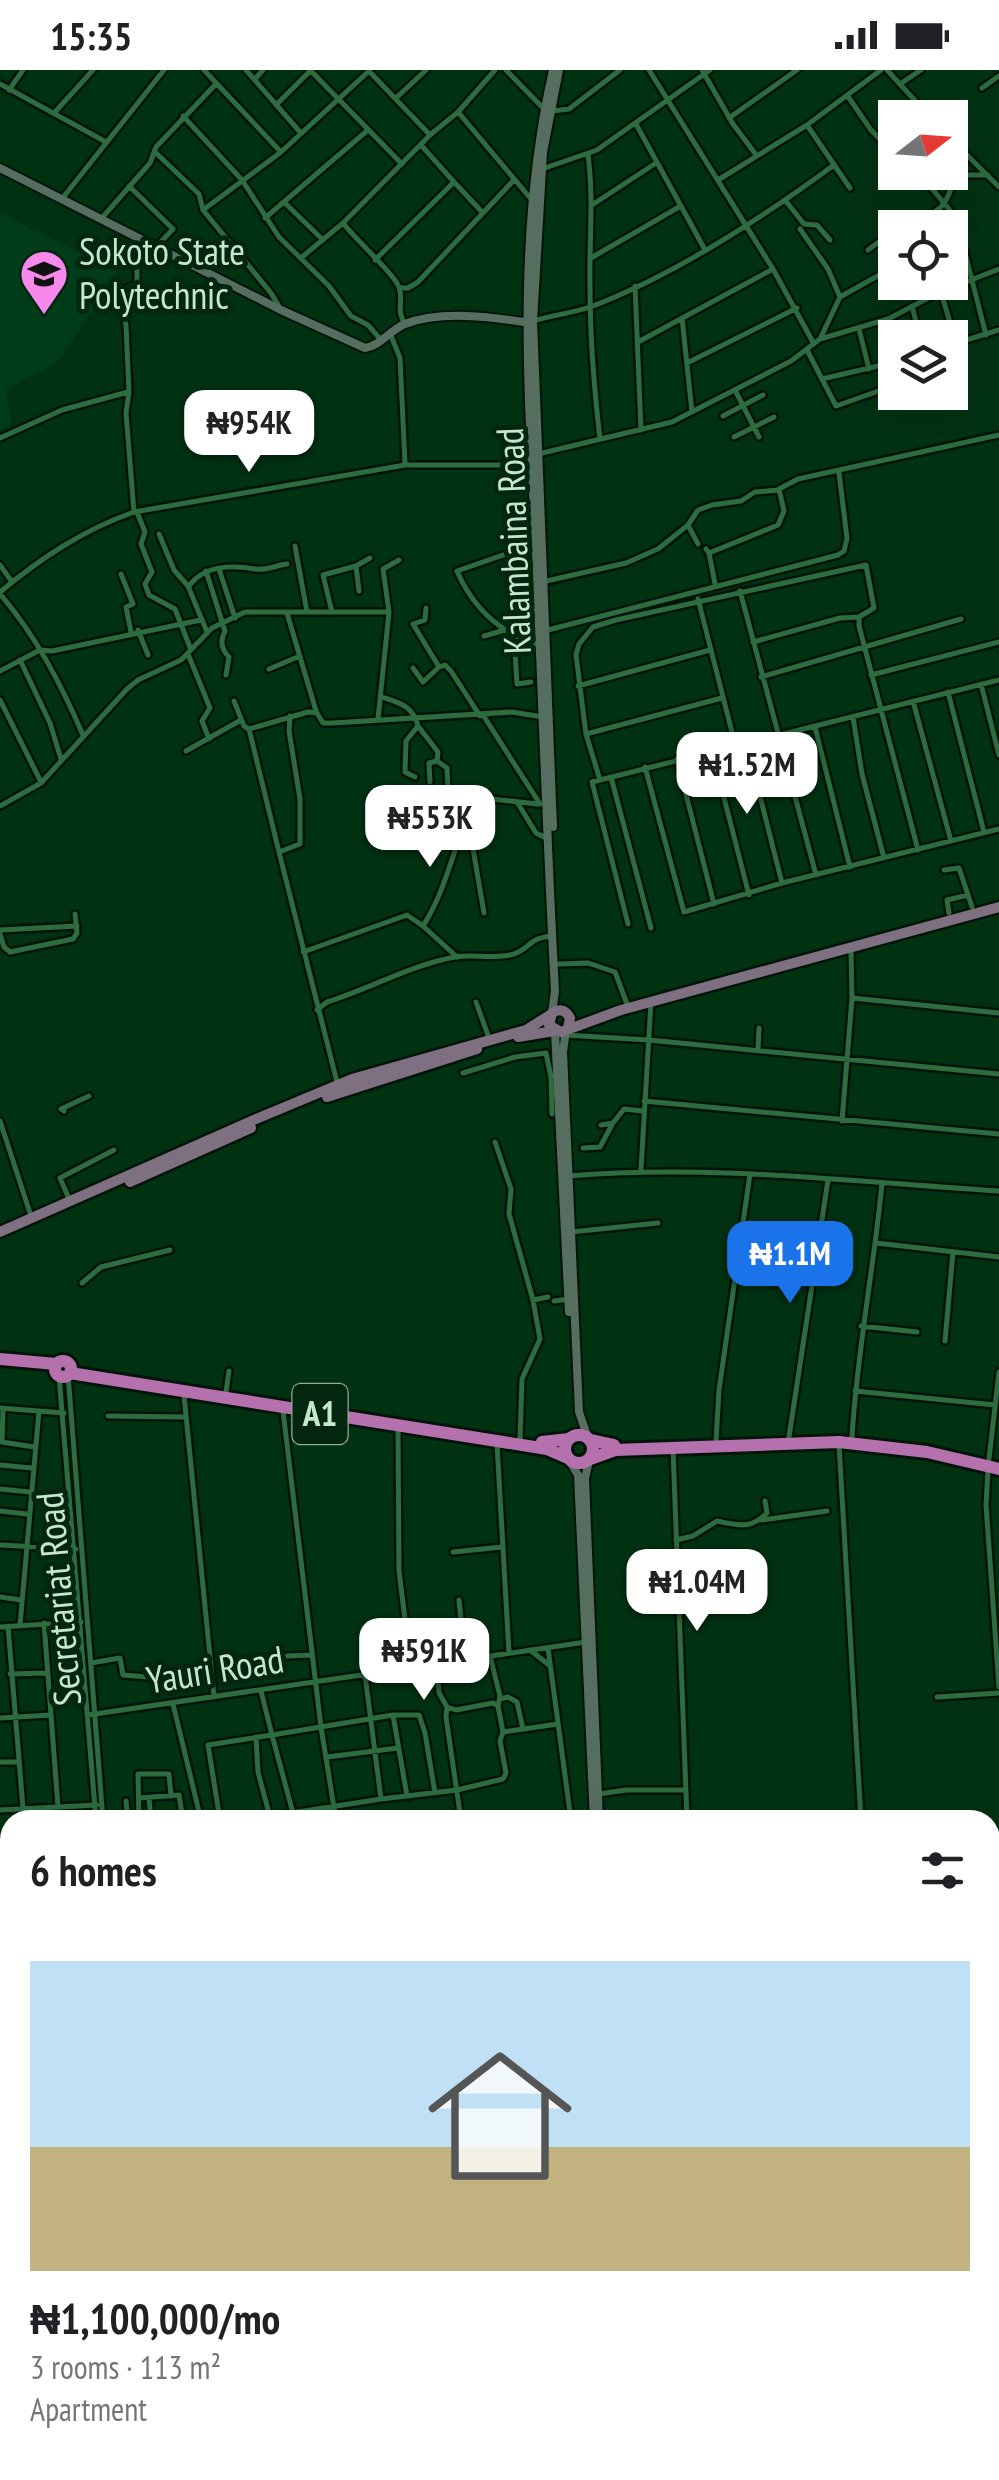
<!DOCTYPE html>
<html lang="en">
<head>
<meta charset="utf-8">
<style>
	:root { --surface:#fff; --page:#f2f2f2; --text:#202124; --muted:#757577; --accent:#1a73e8 }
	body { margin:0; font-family:"PT Sans Narrow",sans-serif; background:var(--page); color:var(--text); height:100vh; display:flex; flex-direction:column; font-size:38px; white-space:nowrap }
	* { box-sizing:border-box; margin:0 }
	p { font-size:32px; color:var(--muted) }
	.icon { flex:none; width:55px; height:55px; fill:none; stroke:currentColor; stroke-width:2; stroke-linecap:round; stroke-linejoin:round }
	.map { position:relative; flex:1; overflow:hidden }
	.details { position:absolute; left:0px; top:1740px; width:1000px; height:670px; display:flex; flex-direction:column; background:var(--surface); border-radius:30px 30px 0 0; box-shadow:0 10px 40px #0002 }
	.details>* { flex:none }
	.needle { width:65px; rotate:73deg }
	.fabs { position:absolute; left:878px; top:30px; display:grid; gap:20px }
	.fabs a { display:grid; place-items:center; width:90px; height:90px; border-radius:0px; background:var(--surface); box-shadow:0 10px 40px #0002; font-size:50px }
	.price { position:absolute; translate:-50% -85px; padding:0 22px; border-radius:20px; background:#fff; color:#222; font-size:32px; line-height:65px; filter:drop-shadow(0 2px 5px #0008) }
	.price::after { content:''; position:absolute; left:50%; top:60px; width:30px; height:22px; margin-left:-15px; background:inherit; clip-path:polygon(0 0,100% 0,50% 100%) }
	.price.on { background:var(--accent); color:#fff }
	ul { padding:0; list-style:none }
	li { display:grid; align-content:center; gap:20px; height:530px; padding:0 30px }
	li span { display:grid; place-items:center; height:310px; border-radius:0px; color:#555 }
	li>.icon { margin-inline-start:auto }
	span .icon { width:180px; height:180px; fill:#fffc; stroke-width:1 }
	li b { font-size:42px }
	h2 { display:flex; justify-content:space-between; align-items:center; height:120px; padding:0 30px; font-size:42px }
	.status { display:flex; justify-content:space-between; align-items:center; height:70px; padding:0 50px; background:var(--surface); direction:ltr }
	.status svg { height:28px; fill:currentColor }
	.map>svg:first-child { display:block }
	.built { fill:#003c18 }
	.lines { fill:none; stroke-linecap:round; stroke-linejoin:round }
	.street-casing { stroke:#031508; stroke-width:10 }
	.secondary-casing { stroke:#031508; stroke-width:12 }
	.primary-casing { stroke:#031508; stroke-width:15 }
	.highway-casing { stroke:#031508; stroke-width:18 }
	.street { stroke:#2c6c3f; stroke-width:5 }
	.secondary { stroke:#556e60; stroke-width:8 }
	.primary { stroke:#7e6f81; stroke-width:10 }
	.highway { stroke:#b571ad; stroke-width:12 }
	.labels { text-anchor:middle; stroke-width:10; stroke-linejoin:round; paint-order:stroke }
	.shield { fill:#03260f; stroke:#8cad94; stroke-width:2.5 }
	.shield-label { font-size:35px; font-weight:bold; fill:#c7e7cd }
	.poi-label { font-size:38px; fill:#c7e7cd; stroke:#03260f; text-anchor:start }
	.street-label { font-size:38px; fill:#c7e7cd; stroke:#03260f }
</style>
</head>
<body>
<div class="status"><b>15:35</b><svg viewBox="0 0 49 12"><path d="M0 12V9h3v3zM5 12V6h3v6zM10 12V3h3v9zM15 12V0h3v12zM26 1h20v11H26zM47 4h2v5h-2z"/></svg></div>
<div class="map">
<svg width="999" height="2410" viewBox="0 0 999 2410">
	<rect width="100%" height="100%" fill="#003212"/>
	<path class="built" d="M0 143 118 202 58 291 6 319 11 354 0 360Z"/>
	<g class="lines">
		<g class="street-casing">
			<path id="street" d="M204 0 280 81
				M246 0 300 62
				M310 0 402 94
				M368 0 430 65
				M506 0 544 39
				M649 0 773 199 814 274
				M702 0 733 54 757 86
				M887 0 931 48
				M255 9 263 0
				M0 14 106 72
				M900 14 921 0
				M982 18 999 6
				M9 20 23 0
				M847 25 871 60 895 85
				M396 28 426 0
				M276 35 311 0
				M552 41 569 39 620 0
				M55 42 93 0
				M458 42 531 129
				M183 46 242 110 279 167 329 216 351 246 368 255 381 270
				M729 48 797 0
				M636 54 704 178
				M807 55 850 118
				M950 68 999 117
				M155 82 199 124 203 140 271 223 280 238
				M588 85C594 128 589 172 590 216 590 267 594 318 600 369
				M542 99 597 80 710 0
				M918 102 949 139 964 179 986 265
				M718 110 807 55 881 0
				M455 113 483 143
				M129 116 173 159 156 177
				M61 130 164 0
				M785 130 804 154 817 155 830 170
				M286 134 323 170
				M592 135 656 93
				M203 140 281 82 369 1
				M265 148 368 60
				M101 149 150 93 156 77 215 15
				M343 153C356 170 392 202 398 215 405 229 395 240 405 254
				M900 158C933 143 948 143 954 105H988
				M800 159 828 199 840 227
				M868 180 895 160
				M302 187 343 153 430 65 458 42 495 0
				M591 188 679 137
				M375 190 454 112 421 75
				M938 212 956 273
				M635 216 641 360
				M400 218H408L418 212 514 110
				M912 236 920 268
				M682 248 692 342
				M888 249 895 283
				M533 251C553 245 574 243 593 236 676 204 762 148 834 95
				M859 259 869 299
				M390 263 400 288 405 393
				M820 269 840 227 881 204 895 200
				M638 272 773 199
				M950 275 999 260
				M807 280 822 309 895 292
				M687 293 797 238
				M822 309 836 336 890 317
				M735 320 759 367
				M723 346 763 325
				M734 367 774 347
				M0 368 62 340 128 322
				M538 384 672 352 791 291 820 269 888 249 940 222 999 199
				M134 442 126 343 129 322 126 255 119 227 122 220 137 214V181L143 171
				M137 442 145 462 141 474 152 502 145 514 149 525 175 539 191 580
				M688 455 698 474
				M159 464 174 500 188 516 207 562
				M295 476 307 542
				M706 479 709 483 778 455 784 441 779 419 798 409 999 365
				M535 481 512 482 457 501C473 538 499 563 539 575
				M519 482C521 500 512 513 512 532L521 540 538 541
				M709 483 715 514
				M0 495 12 512
				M356 496 370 488
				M219 499 235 548
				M206 501 225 561C220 570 221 579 229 587L226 605
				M121 504 133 534 126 537 131 562
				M542 512 626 493 658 479 688 455 698 440 712 435 741 431 755 422 778 420
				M189 516C204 495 233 495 255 499 266 501 277 495 287 494
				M740 521 816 805
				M0 522C41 488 83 460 134 442L405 395H532
				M0 524C36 566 61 614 83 665
				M698 529 735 674
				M426 538 425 550 413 554 439 597 445 595 451 601 480 646
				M332 542 323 505 356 496 359 521
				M287 543 316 641
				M138 560 148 585
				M544 561 838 485 844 481 847 468 839 403
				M484 566 505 560
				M514 566 517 614 531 612
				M753 572 840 548 859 547
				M188 584 210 638 202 651 209 669
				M20 590 50 653 61 689
				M413 598 423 612 439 597
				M269 599 300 586
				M0 601 40 580 52 581 201 550
				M871 605 999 572
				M761 607 961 549
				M981 614 999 685
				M578 616 710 580
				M948 622 984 762
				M382 627C400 633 413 636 418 656L406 671 405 702 415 707
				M0 630 41 712
				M234 631 244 656 249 659 279 782
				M913 631 951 771
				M483 645 540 734
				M290 646 289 661 300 729V774L279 782 337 1012
				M853 647 862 704 884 788
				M378 649 389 542 383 499 399 490
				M418 656 438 682 437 691 429 693 430 712
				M815 657 850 797
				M249 659 308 642 317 643 323 653H333L512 642 543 647
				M586 664 722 628
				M746 671 782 813
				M186 681 241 650
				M712 681 749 825
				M677 689 714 834
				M437 691 447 698 448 720 456 725 457 744 463 758 470 761 484 843
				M645 697 684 842 782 813 999 759
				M611 707 651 858
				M600 710 586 664 576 585 579 574 593 557 616 550 866 495 874 538 859 547V556L918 780
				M456 725 538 734
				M517 732 536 763 548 769
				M0 736 41 713 127 619 138 610 181 590 212 558 245 542H389
				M944 800 959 798 968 825
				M949 843 947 830 968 825 972 837
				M628 854 592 712 999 610
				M423 856C443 825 450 792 463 758
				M0 860 77 856
				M0 864 4 877 10 882 73 869 77 863 75 844
				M303 882 407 845 423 856 457 887
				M558 894 588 893 615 902 627 934
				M852 928 999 943
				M476 932 489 968
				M317 940 327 932C369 919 411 895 455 887 473 884 492 889 510 885 530 881 526 868 552 866
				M565 965 649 970 999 1004
				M758 980 759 958
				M463 1003 515 987 546 983 551 1007 558 1006
				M551 1007 552 1044
				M644 1031 999 1064
				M64 1041 61 1039 89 1026
				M0 1051 31 1146
				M842 1051 852 928 851 879
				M601 1055 613 1053 624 1039 643 1041
				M495 1072 511 1119 509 1144 533 1230 540 1269 522 1309 520 1369
				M583 1078 600 1077 613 1053
				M641 1099 651 932
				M568 1106C712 1094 855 1112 999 1121
				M70 1131 60 1108 114 1080
				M571 1162 658 1153
				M876 1173 999 1187
				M82 1213 101 1197 170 1180
				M533 1230 548 1227
				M554 1231 569 1229
				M861 1256 917 1262
				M945 1271 953 1182
				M68 1304 103 1750
				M59 1306 96 1750
				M855 1321 995 1335
				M226 1322 229 1301
				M184 1325 214 1627
				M0 1338 64 1343
				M283 1341 321 1657 336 1750
				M108 1346 185 1347
				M398 1359 399 1501 411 1598
				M789 1367 828 1110
				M852 1367C857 1281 874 1198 882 1113
				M716 1371 719 1320 750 1104
				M2 1372 3 1338
				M2 1372 34 1377
				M497 1374 509 1583
				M839 1374 861 1750
				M673 1379 687 1750
				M989 1389 999 1302
				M0 1395 32 1398
				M988 1400 986 1435 999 1617
				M0 1419 30 1422
				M0 1441 27 1444
				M762 1450 827 1441
				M676 1470 693 1466 717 1451C738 1455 750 1460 767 1443L765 1431
				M0 1475 76 1479
				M453 1482 502 1477
				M0 1527 21 1530
				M459 1530 465 1591
				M44 1553 59 1750
				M20 1555 39 1341
				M8 1556 23 1738
				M0 1557 81 1552
				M548 1578 571 1750
				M530 1580 549 1595
				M287 1586 312 1585
				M490 1586 500 1626 498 1636
				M91 1593 120 1588 123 1605 148 1607
				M10 1604 46 1603
				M365 1605 381 1729 457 1720 503 1709 506 1703 500 1671 503 1662 498 1636 493 1633 456 1640 447 1637 439 1623 437 1595
				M261 1621 272 1665 393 1645H419L425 1663 435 1723
				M937 1627 999 1623
				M500 1629 508 1627 517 1632 523 1659
				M173 1634 201 1750
				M447 1637 446 1647 461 1750
				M88 1645 586 1572
				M393 1645 407 1726
				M0 1648 51 1645
				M503 1662 558 1654
				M256 1667 258 1702 270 1747
				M327 1687 398 1678
				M0 1692H17
				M599 1724 626 1720H686
				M139 1728 179 1725 183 1750
				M149 1728 151 1750
				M126 1731 128 1750
				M0 1740 97 1735
				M139 1750 138 1704H169L171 1726
				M220 1750 208 1675 272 1665 293 1743
				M247 1750 381 1729
				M784 1750 861 1744
				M990 1771H999
				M0 1832 10 1831
				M0 1874 10 1873
				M990 1927 999 1926
				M0 1937 10 1936
				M990 1951 999 1950
				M990 1993 999 2014
				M990 2077 999 2057
				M0 2164 10 2215
				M0 2295 10 2291
				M990 2349 999 2342
				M0 2362 10 2357
				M104 2400 108 2410
				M182 2400 186 2410
				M218 2400 222 2410
				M225 2400 229 2410
				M711 2400 718 2410
				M717 2400 724 2410
				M740 2400 768 2404
				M909 2400H924
				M43 2410 68 2400
				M69 2410 96 2400
				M418 2410 432 2400
				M760 2410 773 2400
				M770 2410 785 2404"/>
		</g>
		<g class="secondary-casing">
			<path id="secondary" d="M0 98 281 240 365 278C380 276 390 260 405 254 441 240 492 247 530 253
				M553 757 533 251 543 82 559 0
				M552 943 555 921C547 775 542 628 536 482 528 317 516 163 553 0
				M566 960 563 982 579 1342 588 1368
				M555 961 569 1242
				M569 1390 578 1405 594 1750
				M589 1390 585 1409 599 1750
				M990 2242 999 2235
				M990 2250 999 2243
				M781 2400 788 2407 797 2400"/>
		</g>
		<g class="primary-casing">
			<path id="primary" d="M568 958 570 948C566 940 559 938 552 943L549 955 561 962 621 940 999 837
				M518 967 554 961
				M327 1027 477 979
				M130 1112 251 1058
				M0 1162 256 1049 352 1009 526 960 550 945"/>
		</g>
		<g class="highway-casing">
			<path id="highway" d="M0 1289 56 1294
				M55 1299a8 8 0 1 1 16 0a8 8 0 1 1-16 0Z
				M70 1303 547 1379 568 1388
				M565 1379a14 14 0 1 1 28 0a14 14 0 1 1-28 0Z
				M591 1370 614 1375
				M542 1372 569 1369
				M590 1389 615 1380 839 1372 927 1382 999 1399"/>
		</g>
		<use href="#street" class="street"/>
		<use href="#secondary" class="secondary"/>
		<use href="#primary" class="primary"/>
		<use href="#highway" class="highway"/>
	</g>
	<defs>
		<g id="university-pin" transform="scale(2.5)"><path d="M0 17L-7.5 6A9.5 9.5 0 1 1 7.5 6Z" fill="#f788ec" stroke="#03260f"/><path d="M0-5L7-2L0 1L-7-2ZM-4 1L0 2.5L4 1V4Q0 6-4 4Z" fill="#111"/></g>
	</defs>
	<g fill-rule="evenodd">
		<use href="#university-pin" x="44" y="204"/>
	</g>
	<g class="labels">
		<rect class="shield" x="292.5" y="1314" width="55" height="60" rx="8"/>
		<g class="shield-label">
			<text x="320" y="1356">A1</text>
		</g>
		<g class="poi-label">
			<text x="79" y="195">Sokoto State<tspan x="79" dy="44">Polytechnic</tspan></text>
		</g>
		<g class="street-label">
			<text transform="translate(514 471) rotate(-92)" y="13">Kalambaina Road</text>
			<text transform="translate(59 1529) rotate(-95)" y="13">Secretariat Road</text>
			<text transform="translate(215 1600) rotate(-9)" y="13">Yauri Road</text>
		</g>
	</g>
</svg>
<div class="fabs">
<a><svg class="needle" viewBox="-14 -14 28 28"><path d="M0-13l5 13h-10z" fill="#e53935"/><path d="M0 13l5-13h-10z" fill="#757577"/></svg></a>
<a><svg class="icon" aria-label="locate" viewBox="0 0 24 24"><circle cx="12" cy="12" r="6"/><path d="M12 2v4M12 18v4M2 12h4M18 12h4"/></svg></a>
<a><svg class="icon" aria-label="layers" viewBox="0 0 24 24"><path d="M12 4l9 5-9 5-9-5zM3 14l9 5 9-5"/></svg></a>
</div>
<b class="price" style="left:249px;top:405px">₦954K</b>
<b class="price" style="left:747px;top:747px">₦1.52M</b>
<b class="price" style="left:430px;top:800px">₦553K</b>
<b class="price on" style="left:790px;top:1236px">₦1.1M</b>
<b class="price" style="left:697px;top:1564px">₦1.04M</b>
<b class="price" style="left:424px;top:1633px">₦591K</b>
<section class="details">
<h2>6 homes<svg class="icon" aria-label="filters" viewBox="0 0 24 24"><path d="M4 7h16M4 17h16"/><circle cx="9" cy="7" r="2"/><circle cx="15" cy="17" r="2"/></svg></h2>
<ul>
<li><span style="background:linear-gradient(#bfe0f5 60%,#c2b280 0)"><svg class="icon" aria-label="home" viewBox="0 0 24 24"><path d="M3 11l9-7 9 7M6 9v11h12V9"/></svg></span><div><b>₦1,100,000/mo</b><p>3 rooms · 113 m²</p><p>Apartment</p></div></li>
</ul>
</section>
</div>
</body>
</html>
